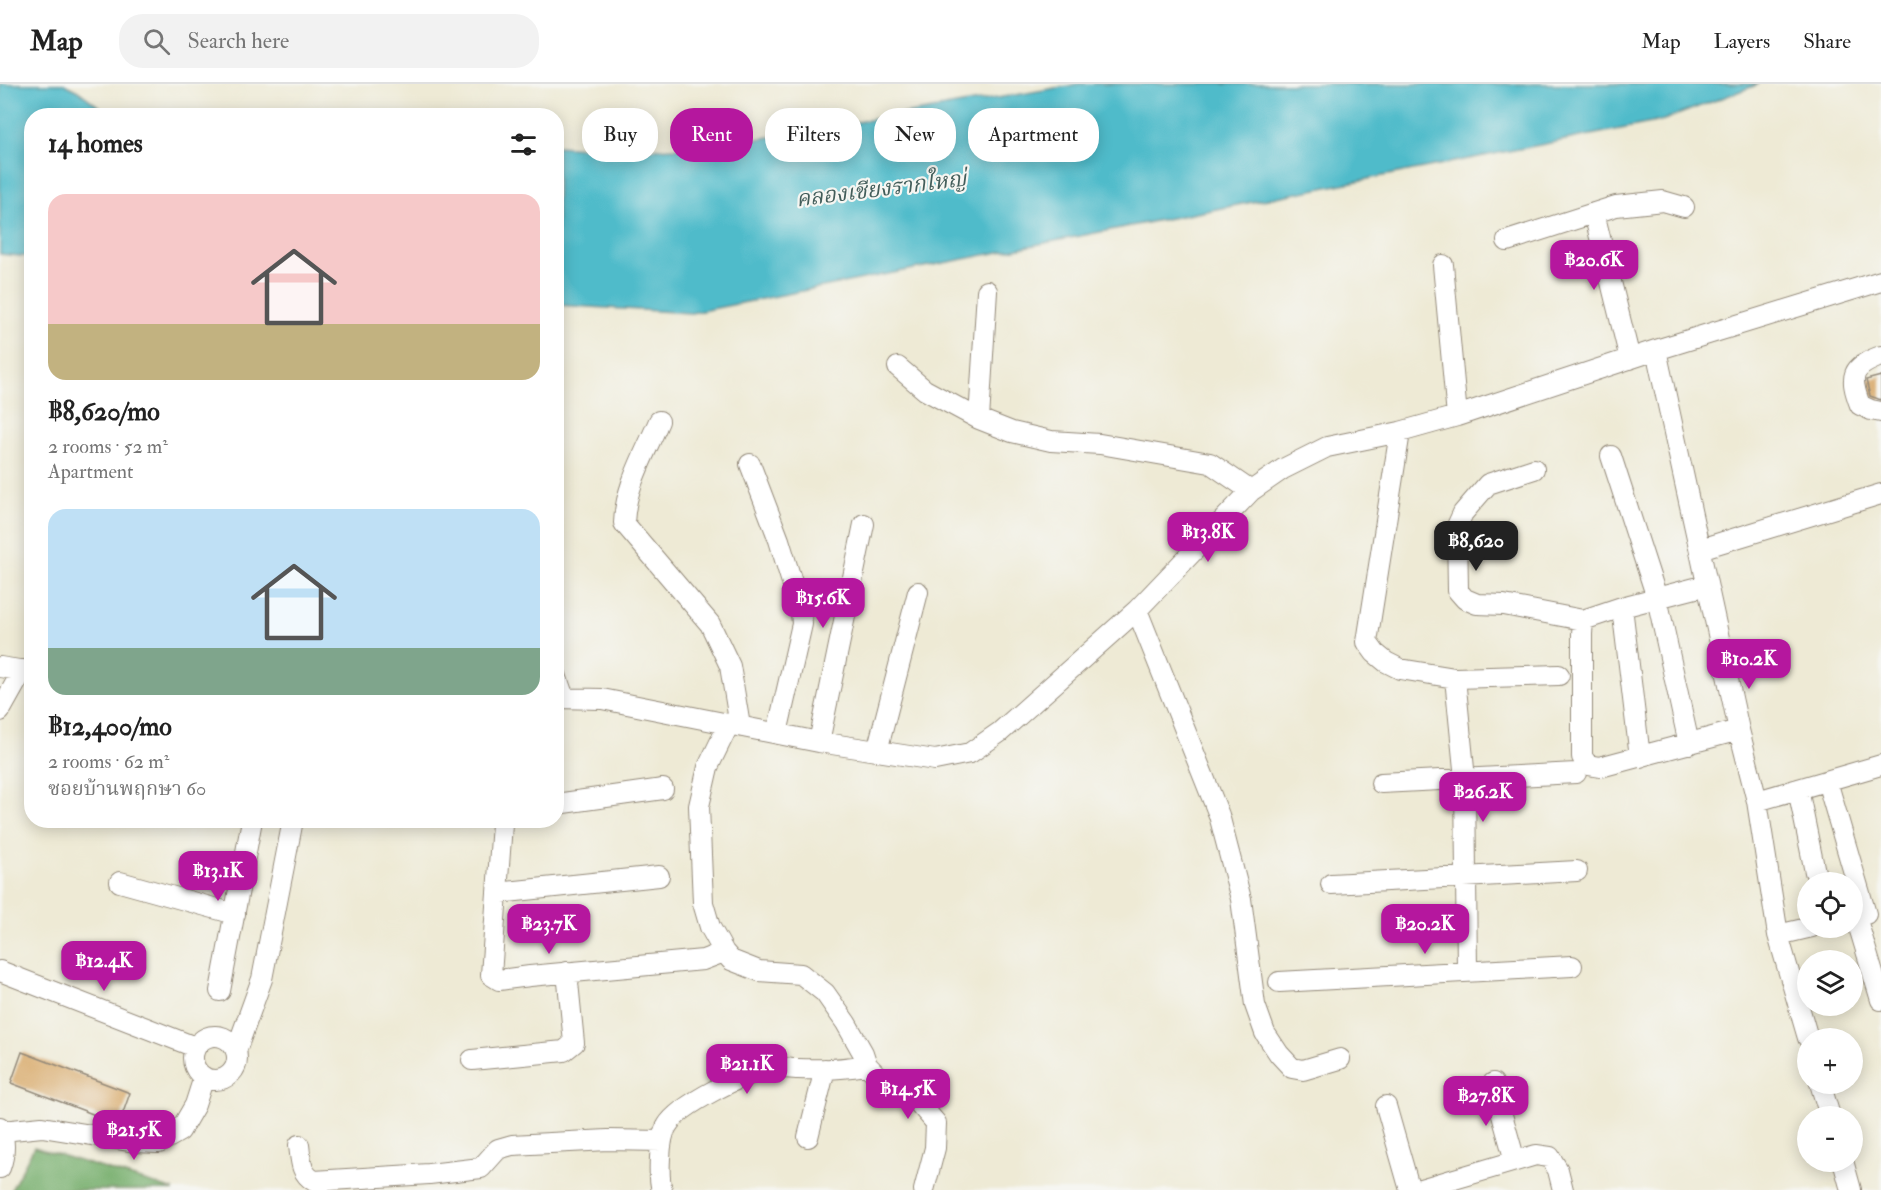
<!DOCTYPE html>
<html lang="en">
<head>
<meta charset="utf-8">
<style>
	:root { --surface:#fff; --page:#f2f2f2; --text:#222; --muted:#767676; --line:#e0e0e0; --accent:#b5179e }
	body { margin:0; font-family:"IM FELL Double Pica","Noto Serif Thai",serif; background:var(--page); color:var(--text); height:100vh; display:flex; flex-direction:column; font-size:22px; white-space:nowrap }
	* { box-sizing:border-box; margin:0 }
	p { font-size:20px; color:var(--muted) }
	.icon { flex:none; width:33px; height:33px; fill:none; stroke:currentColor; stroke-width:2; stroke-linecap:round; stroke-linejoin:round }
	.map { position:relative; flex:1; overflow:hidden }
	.drawer { position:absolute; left:24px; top:24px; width:540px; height:720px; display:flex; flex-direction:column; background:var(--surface); border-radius:24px; box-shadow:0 3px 15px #0003 }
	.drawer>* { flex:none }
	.top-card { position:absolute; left:582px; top:24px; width:570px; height:54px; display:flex; gap:12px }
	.buttons { position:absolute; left:1797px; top:788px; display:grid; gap:12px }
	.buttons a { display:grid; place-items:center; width:66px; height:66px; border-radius:50%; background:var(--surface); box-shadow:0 3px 15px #0003; font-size:30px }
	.price { position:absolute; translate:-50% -51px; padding:0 14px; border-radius:12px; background:var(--accent); color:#fff; font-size:20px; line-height:39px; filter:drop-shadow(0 2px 3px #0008) }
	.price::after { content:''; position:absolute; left:50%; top:36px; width:18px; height:14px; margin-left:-9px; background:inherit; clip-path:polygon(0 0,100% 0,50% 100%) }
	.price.current { background:#222; color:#fff }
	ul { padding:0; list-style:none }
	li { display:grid; align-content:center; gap:12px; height:318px; padding:0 24px }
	li span { display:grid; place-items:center; height:186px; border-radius:18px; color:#555 }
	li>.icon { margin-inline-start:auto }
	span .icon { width:108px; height:108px; fill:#fffc; stroke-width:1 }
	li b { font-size:26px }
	h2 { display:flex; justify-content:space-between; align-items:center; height:72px; padding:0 24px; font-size:26px }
	.chip { padding:0 21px; border-radius:24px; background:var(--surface); box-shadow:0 3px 15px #0003; font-size:21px; line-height:54px }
	.chip.current { background:var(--accent); color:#fff }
	header { display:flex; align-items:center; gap:36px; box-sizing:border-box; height:84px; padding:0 30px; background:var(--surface); border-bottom:2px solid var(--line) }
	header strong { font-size:28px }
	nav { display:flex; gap:33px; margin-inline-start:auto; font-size:21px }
	.search { width:420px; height:54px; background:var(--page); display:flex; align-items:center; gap:15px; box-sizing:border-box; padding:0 21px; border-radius:24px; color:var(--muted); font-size:22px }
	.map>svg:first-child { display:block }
	.forest { fill:#76ae6c; stroke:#586c45; stroke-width:1.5 }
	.water { fill:#4fbbca; stroke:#457274; stroke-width:1.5 }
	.building { fill:#d9ac6e }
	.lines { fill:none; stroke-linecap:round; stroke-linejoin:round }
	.minor-casing { stroke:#948a7a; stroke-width:22 }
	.minor { stroke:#fff; stroke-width:20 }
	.labels { text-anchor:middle; stroke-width:4.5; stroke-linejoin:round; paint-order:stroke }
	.water-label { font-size:22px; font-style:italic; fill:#425d5a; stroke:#f6f6f2 }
</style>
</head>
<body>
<header>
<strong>Map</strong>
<div class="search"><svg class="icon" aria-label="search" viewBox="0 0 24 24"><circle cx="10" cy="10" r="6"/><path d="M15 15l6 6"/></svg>Search here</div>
<nav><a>Map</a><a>Layers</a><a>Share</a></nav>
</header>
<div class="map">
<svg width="1881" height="1106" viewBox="0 0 1881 1106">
	<rect width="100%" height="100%" fill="#f6f6f2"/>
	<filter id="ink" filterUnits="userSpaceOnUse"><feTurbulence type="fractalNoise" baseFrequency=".0167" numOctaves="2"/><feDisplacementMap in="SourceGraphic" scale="12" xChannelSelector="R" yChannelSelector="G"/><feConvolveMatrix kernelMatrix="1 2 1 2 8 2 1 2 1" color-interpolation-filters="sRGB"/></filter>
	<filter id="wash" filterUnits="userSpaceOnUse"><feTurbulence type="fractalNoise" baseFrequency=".008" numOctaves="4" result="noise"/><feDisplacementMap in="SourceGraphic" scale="24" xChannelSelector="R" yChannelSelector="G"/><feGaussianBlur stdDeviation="1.35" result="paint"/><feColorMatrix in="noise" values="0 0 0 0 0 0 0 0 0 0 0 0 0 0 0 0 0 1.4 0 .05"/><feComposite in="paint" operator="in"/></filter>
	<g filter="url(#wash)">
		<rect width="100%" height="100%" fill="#eeead5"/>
		<path class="forest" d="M34 1063 174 1106H11Z"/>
		<path class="water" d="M0 0H64L78 7 105 27 161 31 32 32 31 173 0 170Z
			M1079 0H1759L1661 37 691 229 557 221V62L614 66 711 63Z"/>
		<g id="blocks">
			<path class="building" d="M1881 292V316L1870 312 1866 296Z
				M22 968 130 1009 119 1040 11 999Z"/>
		</g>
	</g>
	<g filter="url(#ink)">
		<use href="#blocks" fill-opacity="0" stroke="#948a7a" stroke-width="1.5"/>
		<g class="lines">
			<g class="minor-casing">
				<path id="minor" d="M1594 129 1630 275
					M1507 157 1616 122 1663 117 1684 123
					M1443 181 1457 332
					M1656 266 1739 646 1757 717 1778 851 1808 954
					M1881 272C1851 283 1849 292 1860 321L1871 326 1881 328
					M898 283 925 306 979 335 1012 348 1051 357 1100 360 1210 379 1251 407
					M979 335 987 207
					M659 337C645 370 625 403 624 439L710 540 730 582 740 642
					M1400 348 1367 558 1375 569 1386 578 1400 585 1455 594 1559 591
					M1611 372 1657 514 1689 660
					M750 380 779 456 801 528 802 540 777 649
					M1534 385 1488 400 1463 429 1457 442 1458 507 1465 515 1477 520 1504 521 1583 536 1622 523 1707 501
					M1700 465 1881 410
					M1622 523 1640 673
					M1137 526 1219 731 1241 815 1255 921 1265 949 1279 970 1292 984 1303 986 1340 975
					M1583 536 1582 550V673L1588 681 1600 683 1739 646
					M0 583 32 588
					M556 591 564 614
					M1455 594 1465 695 1467 887
					M556 614 602 615 819 658 935 676 970 669 1000 648 1137 526 1251 407 1283 385 1327 363 1400 348 1457 332 1656 266 1881 197
					M0 627 23 586
					M729 640 708 683 699 722 703 819 710 843 724 868 731 876 759 887 801 890 825 909 846 939 863 969 867 981 888 1003 916 1016 936 1039 935 1064 924 1106
					M819 658 864 440
					M877 667 918 508
					M1827 697 1866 830
					M1381 699 1576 689
					M1798 705 1815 788
					M1757 717 1881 681
					M556 720 663 705
					M504 736 502 740 491 891 499 896 530 892 703 876 724 868
					M120 798 235 830
					M1331 800 1577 787
					M497 809 659 792
					M1856 833 1881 916
					M1778 851 1812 843
					M0 887 195 963
					M1279 898 1572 882
					M220 907 252 736
					M193 974a22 22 0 1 1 44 0a22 22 0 1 1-44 0Z
					M236 967 262 895 293 736
					M472 976 564 967 574 959 567 888
					M1493 999 1515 1077
					M1820 999 1830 1032
					M1386 1022 1410 1106
					M0 1043C6 1057 5 1070 0 1084
					M2 1047 42 1043 135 1058 159 1059 180 1047 195 1021 204 993
					M808 1053 825 985
					M299 1061C301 1076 300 1089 314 1097L429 1090 481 1084 498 1065 512 1061 608 1056 662 1057
					M1843 1077 1851 1106
					M662 1106C658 1093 659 1054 667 1042 679 1021 746 988 770 984 779 983 789 985 798 985 823 986 843 985 867 981
					M1417 1106 1536 1071 1550 1073 1558 1086 1563 1106"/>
			</g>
			<use href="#minor" class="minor"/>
		</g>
	</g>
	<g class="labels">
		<g class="water-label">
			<text transform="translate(881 104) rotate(-7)" y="8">คลองเชียงรากใหญ่</text>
		</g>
	</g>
</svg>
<div class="buttons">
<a><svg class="icon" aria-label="locate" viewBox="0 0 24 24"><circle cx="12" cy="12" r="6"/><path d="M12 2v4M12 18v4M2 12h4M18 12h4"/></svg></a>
<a><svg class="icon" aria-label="layers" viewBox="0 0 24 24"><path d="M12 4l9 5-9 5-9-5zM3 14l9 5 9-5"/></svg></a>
<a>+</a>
<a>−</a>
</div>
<b class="price" style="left:1594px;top:207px">฿20.6K</b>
<b class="price" style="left:1208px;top:479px">฿13.8K</b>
<b class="price current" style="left:1476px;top:488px">฿8,620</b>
<b class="price" style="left:823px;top:545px">฿15.6K</b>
<b class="price" style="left:1749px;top:606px">฿10.2K</b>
<b class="price" style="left:1483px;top:739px">฿26.2K</b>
<b class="price" style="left:218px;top:818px">฿13.1K</b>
<b class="price" style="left:549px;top:871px">฿23.7K</b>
<b class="price" style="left:1425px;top:871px">฿20.2K</b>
<b class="price" style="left:104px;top:908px">฿12.4K</b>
<b class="price" style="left:747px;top:1011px">฿21.1K</b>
<b class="price" style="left:908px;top:1036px">฿14.5K</b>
<b class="price" style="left:1486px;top:1043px">฿27.8K</b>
<b class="price" style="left:134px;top:1077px">฿21.5K</b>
<div class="top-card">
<a class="chip">Buy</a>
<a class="chip current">Rent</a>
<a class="chip">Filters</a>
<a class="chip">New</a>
<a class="chip">Apartment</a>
</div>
<section class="drawer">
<h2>14 homes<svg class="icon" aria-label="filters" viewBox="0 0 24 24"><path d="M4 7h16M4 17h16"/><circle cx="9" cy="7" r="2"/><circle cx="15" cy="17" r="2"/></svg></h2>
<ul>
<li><span style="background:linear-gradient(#f6c9c9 70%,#c2b280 0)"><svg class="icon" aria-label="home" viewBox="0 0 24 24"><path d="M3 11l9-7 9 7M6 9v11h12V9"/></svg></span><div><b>฿8,620/mo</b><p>2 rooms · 52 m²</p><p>Apartment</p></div></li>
<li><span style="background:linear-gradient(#bfe0f5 75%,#7fa58c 0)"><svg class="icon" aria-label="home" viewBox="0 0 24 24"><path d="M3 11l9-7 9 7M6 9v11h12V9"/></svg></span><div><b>฿12,400/mo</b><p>2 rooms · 62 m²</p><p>ซอยบ้านพฤกษา 60</p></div></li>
</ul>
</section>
</div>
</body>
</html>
